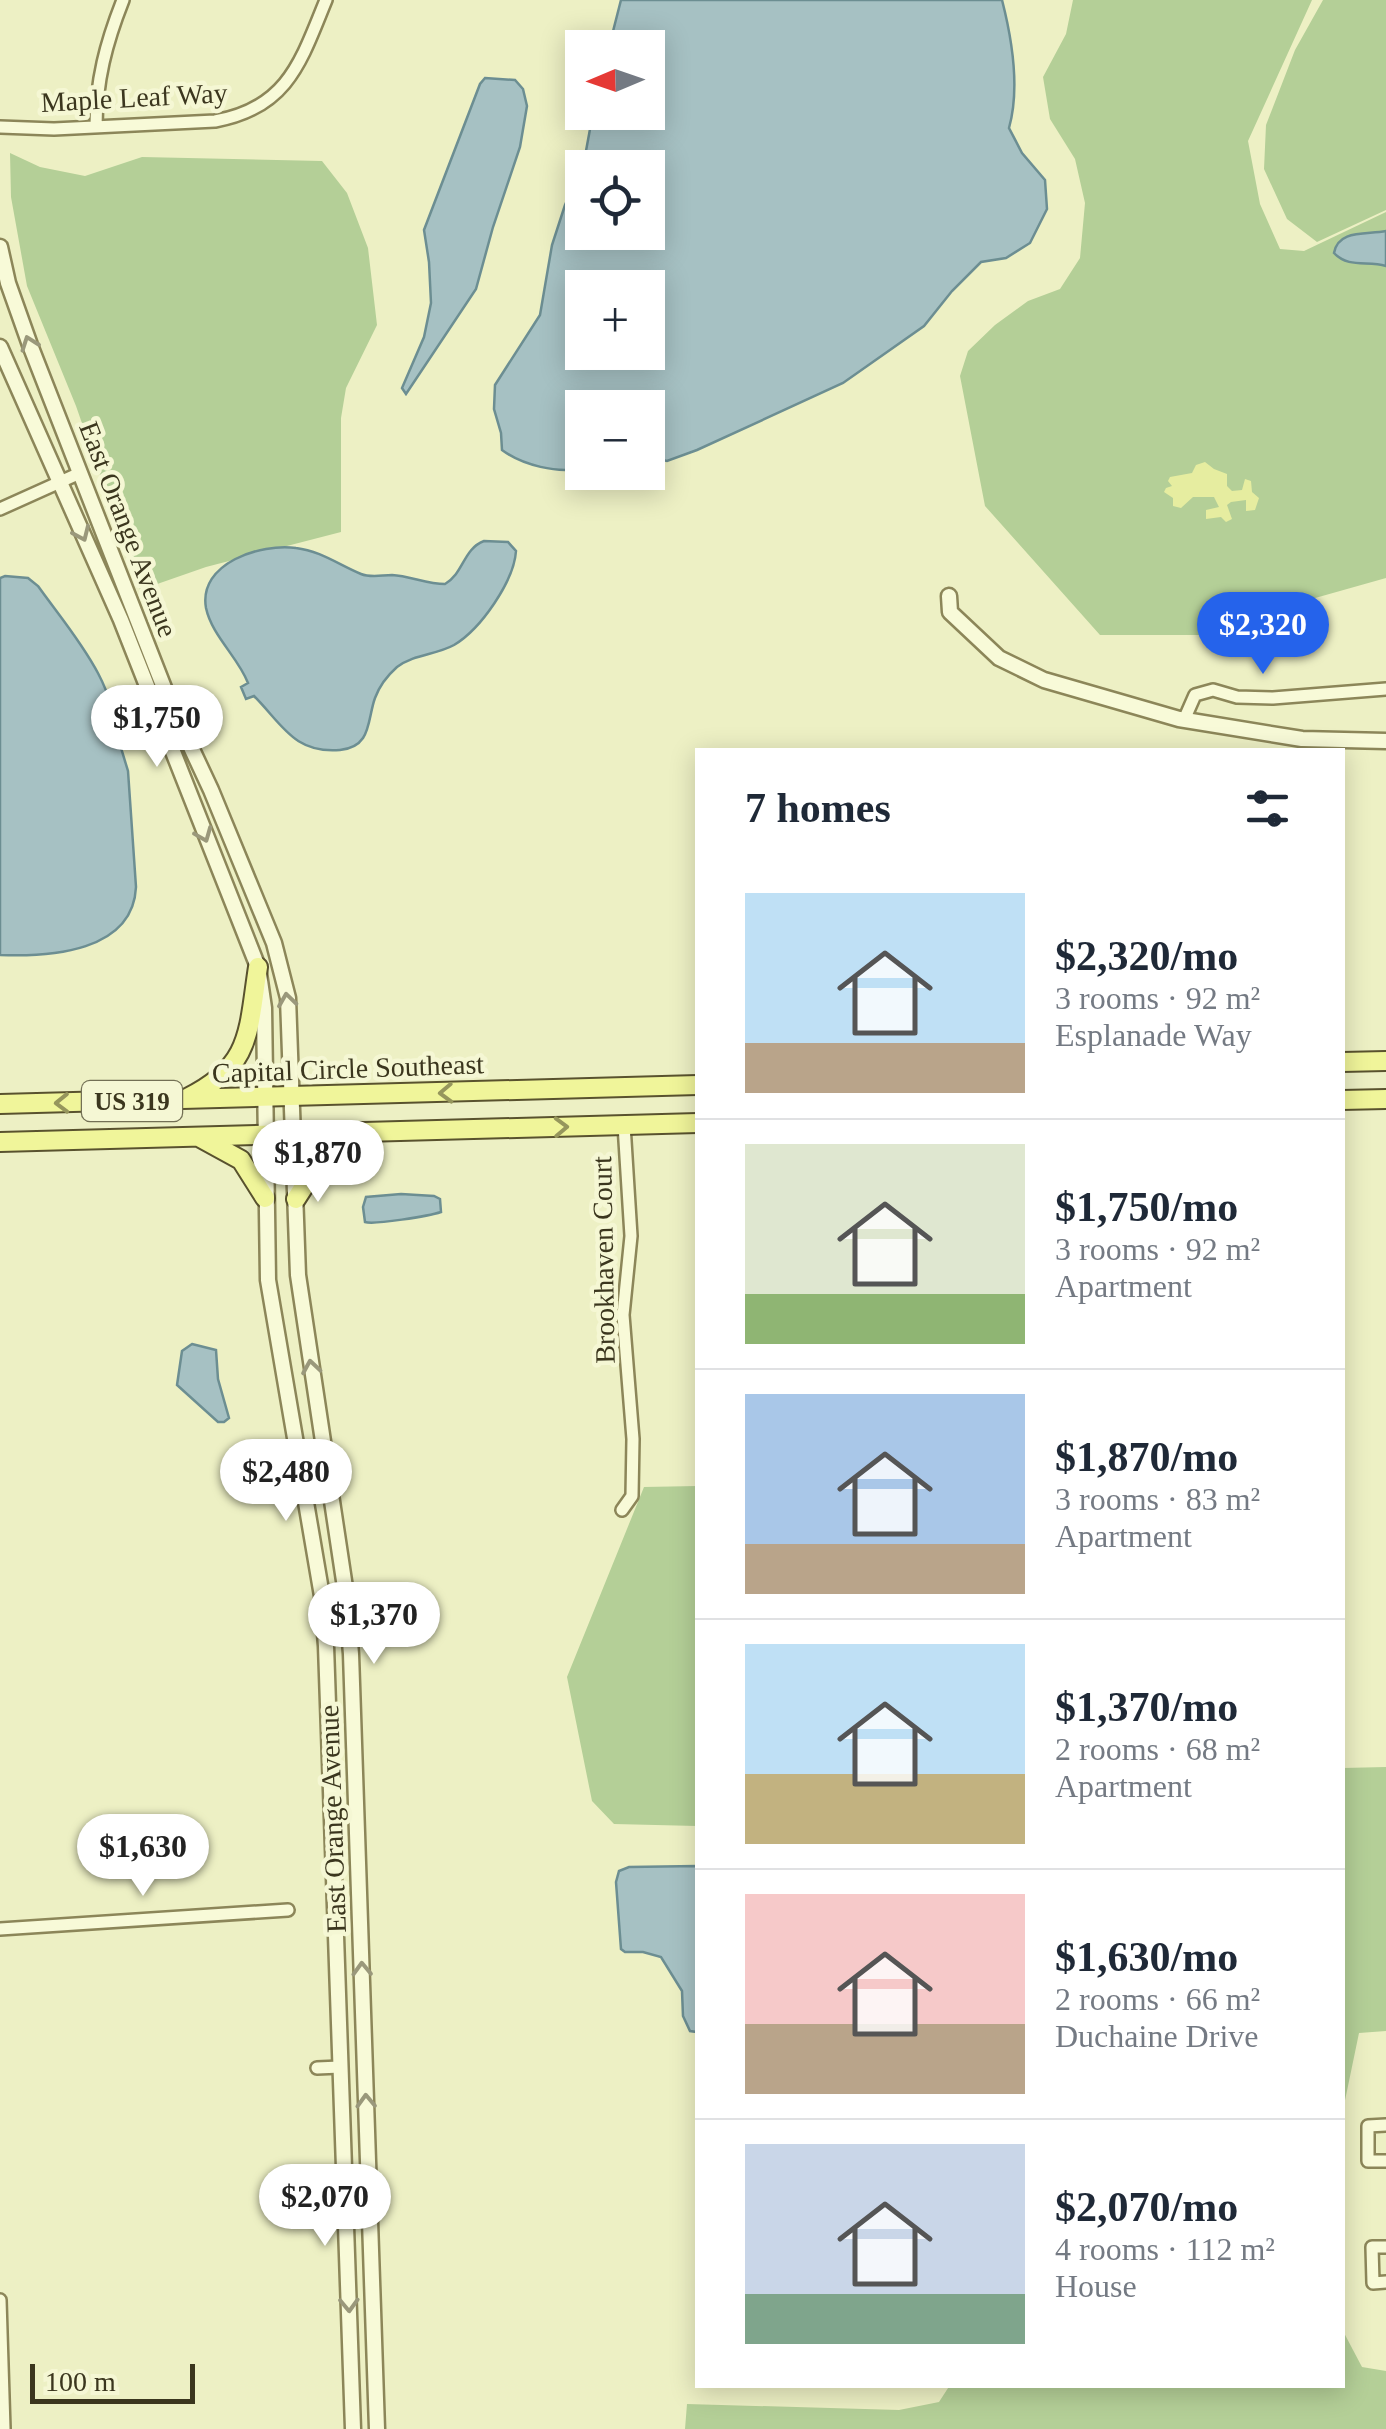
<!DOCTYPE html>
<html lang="en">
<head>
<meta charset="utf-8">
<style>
	:root { --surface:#fff; --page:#f2f2f3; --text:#1f2937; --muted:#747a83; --line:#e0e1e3; --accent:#2563eb }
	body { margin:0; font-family:Georgia,serif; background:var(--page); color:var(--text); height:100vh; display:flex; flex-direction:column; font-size:38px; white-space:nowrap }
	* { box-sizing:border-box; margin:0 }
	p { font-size:32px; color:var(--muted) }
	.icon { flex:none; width:55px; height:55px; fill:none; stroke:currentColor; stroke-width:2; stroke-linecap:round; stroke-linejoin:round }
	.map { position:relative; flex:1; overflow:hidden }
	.sheet { position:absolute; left:695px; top:748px; width:650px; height:1640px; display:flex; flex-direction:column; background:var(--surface); border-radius:0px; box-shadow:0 5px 25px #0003 }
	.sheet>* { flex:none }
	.needle { width:65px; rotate:268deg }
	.fabs { position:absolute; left:565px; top:30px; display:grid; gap:20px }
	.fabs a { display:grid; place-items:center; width:100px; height:100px; border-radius:0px; background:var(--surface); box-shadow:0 5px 25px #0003; font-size:50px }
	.scale { position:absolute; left:30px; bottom:25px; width:165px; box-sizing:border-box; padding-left:10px; border:5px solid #3b361e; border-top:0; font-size:28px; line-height:35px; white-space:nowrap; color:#3b361e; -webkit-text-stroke:8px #f5f7d4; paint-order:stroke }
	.price { position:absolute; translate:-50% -85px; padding:0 22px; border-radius:35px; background:#fff; color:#222; font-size:32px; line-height:65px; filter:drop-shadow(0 2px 5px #0008) }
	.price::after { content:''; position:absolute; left:50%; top:60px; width:30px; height:22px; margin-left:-15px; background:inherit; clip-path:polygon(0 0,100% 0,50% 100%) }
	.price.current { background:var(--accent); color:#fff }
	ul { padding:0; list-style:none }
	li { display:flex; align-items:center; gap:30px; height:250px; padding:0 50px }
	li+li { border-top:2px solid var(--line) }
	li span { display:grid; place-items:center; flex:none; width:280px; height:200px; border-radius:0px; color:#555 }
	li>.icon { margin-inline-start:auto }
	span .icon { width:120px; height:120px; fill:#fffc; stroke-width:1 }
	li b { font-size:42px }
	h2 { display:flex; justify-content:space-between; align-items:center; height:120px; padding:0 50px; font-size:42px }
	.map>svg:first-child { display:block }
	.green { fill:#b4cf97 }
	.sand { fill:#e6eda0 }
	.water { fill:#a6c1c3; stroke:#6c8e92; stroke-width:2.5; fill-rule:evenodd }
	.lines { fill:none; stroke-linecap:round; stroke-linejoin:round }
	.minor-casing { stroke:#8c8659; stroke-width:16 }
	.tertiary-casing { stroke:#8c8659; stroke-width:19 }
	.primary-casing { stroke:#59522e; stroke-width:22 }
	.minor { stroke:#f8fad8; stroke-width:11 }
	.tertiary { stroke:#f8fad8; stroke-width:14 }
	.primary { stroke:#f0f59a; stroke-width:18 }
	.oneway { stroke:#9a987b }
	.oneway2 { stroke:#96965c }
	.labels { text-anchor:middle; stroke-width:9; stroke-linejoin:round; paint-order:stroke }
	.shield { fill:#f5f7d4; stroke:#737055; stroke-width:2.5 }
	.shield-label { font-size:25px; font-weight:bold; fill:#3b361e }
	.street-label { font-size:28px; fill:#3b361e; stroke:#f5f7d4 }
</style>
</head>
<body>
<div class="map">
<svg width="1386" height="2429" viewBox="0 0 1386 2429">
	<rect width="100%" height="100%" fill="#edf0c4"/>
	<path class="green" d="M1073 0H1312L1248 141 1260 204 1280 249 1304 251 1386 212V578L1258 614 1208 635H1100L985 506 960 376 968 351 995 325 1028 301 1060 289 1080 258 1085 203 1075 159 1050 119 1043 77 1066 34Z
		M1323 0H1386V210L1317 242 1287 219 1264 169 1266 125 1295 50Z
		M10 153 40 167 85 176 142 157 322 161 347 193 368 248 377 325 346 388 341 418V532L206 567 140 590 76 406 27 286 11 197Z
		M697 1486V1826L614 1824 592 1801 567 1677 644 1487Z
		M1386 1767V2031L1359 2033 1343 2110V1768Z
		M1343 2331 1362 2367 1386 2371V2429H685L687 2404 899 2410 939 2402 950 2385H1342Z"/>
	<path class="sand" d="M1205 462 1214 469 1227 474V486L1232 491 1242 490 1245 479 1251 481 1252 492 1259 498 1255 510 1246 511V500L1231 502 1227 505 1232 519 1226 522 1221 517 1206 519V510L1219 507 1214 497H1193L1181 508 1173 506V498L1164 492 1166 488 1172 486 1168 481 1170 477 1192 473 1196 465Z"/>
	<path class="water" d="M621 0H1002C1012 39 1020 89 1009 128L1022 153 1045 180 1047 209 1030 243 1006 258 981 262 952 291 924 326 843 383 697 450 667 461 648 457V408H582V468C558 474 522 465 502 450L501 433 494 409 495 385 540 315 552 245 565 205 582 168V232H648V168L583 167 593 113 648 112V48L609 47ZM582 288H648V352H582Z
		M485 78 515 80 523 89 527 106 520 147 493 227 476 289 406 394 402 388 424 337 431 303 429 262 424 230 480 84Z
		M1386 231V266C1368 260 1349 269 1334 253 1338 229 1367 235 1386 231Z
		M484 541 508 542 516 551C514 581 481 629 454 645 436 655 414 654 397 667 388 675 379 687 375 698 367 720 372 747 340 750 294 754 282 724 254 696L246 699 241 687 248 683C238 657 212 636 206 608 198 563 261 543 296 548 321 551 339 565 361 574 371 578 382 575 392 575 410 576 427 584 445 584 464 573 463 549 484 541Z
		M5 576 28 578 38 586C70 631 121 686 115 745L121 748 128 771 136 887C133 952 50 957 0 955V578Z
		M401 1194 434 1196 440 1199 441 1212C429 1216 374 1225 365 1222L363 1207 366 1197Z
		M192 1344 216 1350 218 1379 229 1418 224 1422H218L177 1385 182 1351Z
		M697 1866H698L697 2032 690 2031 683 2016 682 1991 661 1957 643 1952H625L621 1949 616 1882 619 1871 629 1867Z"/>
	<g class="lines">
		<g class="minor-casing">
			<path id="minor" d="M0 127 54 129 215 121C288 108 301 61 326 0
				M96 127C96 81 106 43 123 0
				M0 509 80 473
				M1184 720 1195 695 1213 690 1237 697 1273 698 1386 689
				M622 1510 632 1496 633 1439 623 1315 631 1236 624 1125
				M0 1929 288 1910
				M317 2068 340 2067
				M1386 2125 1368 2126V2161H1386
				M1386 2247H1372L1373 2283 1386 2282
				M0 2300 4 2429"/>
		</g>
		<g class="tertiary-casing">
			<path id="tertiary" d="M0 247 8 283 30 345 168 698 211 790 274 943 288 998 298 1275 346 1594 351 1654 377 2429
				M0 347 121 620 258 967 264 1008 268 1280 322 1596 326 1646 353 2429
				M949 596 950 612 999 658 1044 680 1179 719 1302 739 1386 741"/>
		</g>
		<g class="primary-casing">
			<path id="primary" d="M1342 1062 1386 1061
				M187 1098C252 1066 248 1032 258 967
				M1342 1100 1386 1099
				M0 1104 698 1085
				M199 1137 241 1160 265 1198
				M0 1142 698 1123
				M296 1199 323 1157 355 1134"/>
		</g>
		<use href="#minor" class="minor"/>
		<use href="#tertiary" class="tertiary"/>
		<use href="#primary" class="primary"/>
	</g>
	<defs><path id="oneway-chevron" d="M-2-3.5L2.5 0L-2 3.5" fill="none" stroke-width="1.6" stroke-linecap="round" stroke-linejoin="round" transform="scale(2.5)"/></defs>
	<g class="oneway">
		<use href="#oneway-chevron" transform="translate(29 343) rotate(-110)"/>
		<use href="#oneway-chevron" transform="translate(82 534) rotate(66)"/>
		<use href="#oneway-chevron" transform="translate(204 835) rotate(68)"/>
		<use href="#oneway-chevron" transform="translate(287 1000) rotate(-98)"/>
		<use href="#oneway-chevron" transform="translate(311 1367) rotate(-99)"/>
		<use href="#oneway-chevron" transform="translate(362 1969) rotate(-92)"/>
		<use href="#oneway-chevron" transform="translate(366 2101) rotate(-92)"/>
		<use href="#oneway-chevron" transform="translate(349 2305) rotate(88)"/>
	</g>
	<g class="oneway2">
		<use href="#oneway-chevron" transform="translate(446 1093) rotate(178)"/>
		<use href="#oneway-chevron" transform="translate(62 1103) rotate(179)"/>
		<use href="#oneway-chevron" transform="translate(561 1127) rotate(-2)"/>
	</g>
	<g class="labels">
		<rect class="shield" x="82" y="1081" width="100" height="40" rx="8"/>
		<g class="shield-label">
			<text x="132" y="1110">US 319</text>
		</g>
		<g class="street-label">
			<text transform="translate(134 97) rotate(-3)" y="10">Maple Leaf Way</text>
			<text transform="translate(129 529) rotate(69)" y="10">East Orange Avenue</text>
			<text transform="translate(348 1068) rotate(-2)" y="10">Capital Circle Southeast</text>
			<text transform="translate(603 1260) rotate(-91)" y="10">Brookhaven Court</text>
			<text transform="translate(332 1819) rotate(-92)" y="10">East Orange Avenue</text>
		</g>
	</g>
</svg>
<div class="fabs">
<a><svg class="needle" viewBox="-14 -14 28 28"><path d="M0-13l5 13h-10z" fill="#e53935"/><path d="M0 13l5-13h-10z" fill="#747a83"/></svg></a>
<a><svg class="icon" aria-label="locate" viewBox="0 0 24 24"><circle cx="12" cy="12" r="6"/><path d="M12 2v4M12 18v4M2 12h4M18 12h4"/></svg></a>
<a>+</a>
<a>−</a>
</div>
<div class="scale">100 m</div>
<b class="price current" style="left:1263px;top:677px">$2,320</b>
<b class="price" style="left:157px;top:770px">$1,750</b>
<b class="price" style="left:318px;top:1205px">$1,870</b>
<b class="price" style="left:286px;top:1524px">$2,480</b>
<b class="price" style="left:374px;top:1667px">$1,370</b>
<b class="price" style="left:143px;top:1899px">$1,630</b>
<b class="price" style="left:325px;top:2249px">$2,070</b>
<section class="sheet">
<h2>7 homes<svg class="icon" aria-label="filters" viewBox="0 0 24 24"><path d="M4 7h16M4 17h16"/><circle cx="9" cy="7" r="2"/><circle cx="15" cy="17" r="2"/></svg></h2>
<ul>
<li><span style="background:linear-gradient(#bfe0f5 75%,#b9a48a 0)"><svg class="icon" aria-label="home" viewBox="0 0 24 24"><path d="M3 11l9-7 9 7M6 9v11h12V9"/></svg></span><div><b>$2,320/mo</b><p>3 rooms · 92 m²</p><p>Esplanade Way</p></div></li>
<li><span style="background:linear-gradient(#dfe7d0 75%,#8fb573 0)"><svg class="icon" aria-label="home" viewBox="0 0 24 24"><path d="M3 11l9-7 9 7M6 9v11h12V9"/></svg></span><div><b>$1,750/mo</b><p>3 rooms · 92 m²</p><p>Apartment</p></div></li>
<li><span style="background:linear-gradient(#a9c7e8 75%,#b9a48a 0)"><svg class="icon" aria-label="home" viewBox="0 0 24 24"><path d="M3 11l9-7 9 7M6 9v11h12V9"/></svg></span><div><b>$1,870/mo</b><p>3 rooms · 83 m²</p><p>Apartment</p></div></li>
<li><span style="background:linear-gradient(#bfe0f5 65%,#c2b280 0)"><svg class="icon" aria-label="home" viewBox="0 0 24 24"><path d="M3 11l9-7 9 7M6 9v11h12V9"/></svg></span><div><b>$1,370/mo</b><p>2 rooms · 68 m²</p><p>Apartment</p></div></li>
<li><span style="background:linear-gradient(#f6c9c9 65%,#b9a48a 0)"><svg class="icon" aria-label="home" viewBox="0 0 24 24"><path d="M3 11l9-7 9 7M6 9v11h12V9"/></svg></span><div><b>$1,630/mo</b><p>2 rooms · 66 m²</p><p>Duchaine Drive</p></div></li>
<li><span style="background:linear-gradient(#c9d6e8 75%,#7fa58c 0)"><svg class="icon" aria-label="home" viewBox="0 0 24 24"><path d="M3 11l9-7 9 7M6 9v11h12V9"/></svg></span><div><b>$2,070/mo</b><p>4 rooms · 112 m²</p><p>House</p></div></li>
</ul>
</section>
</div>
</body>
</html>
